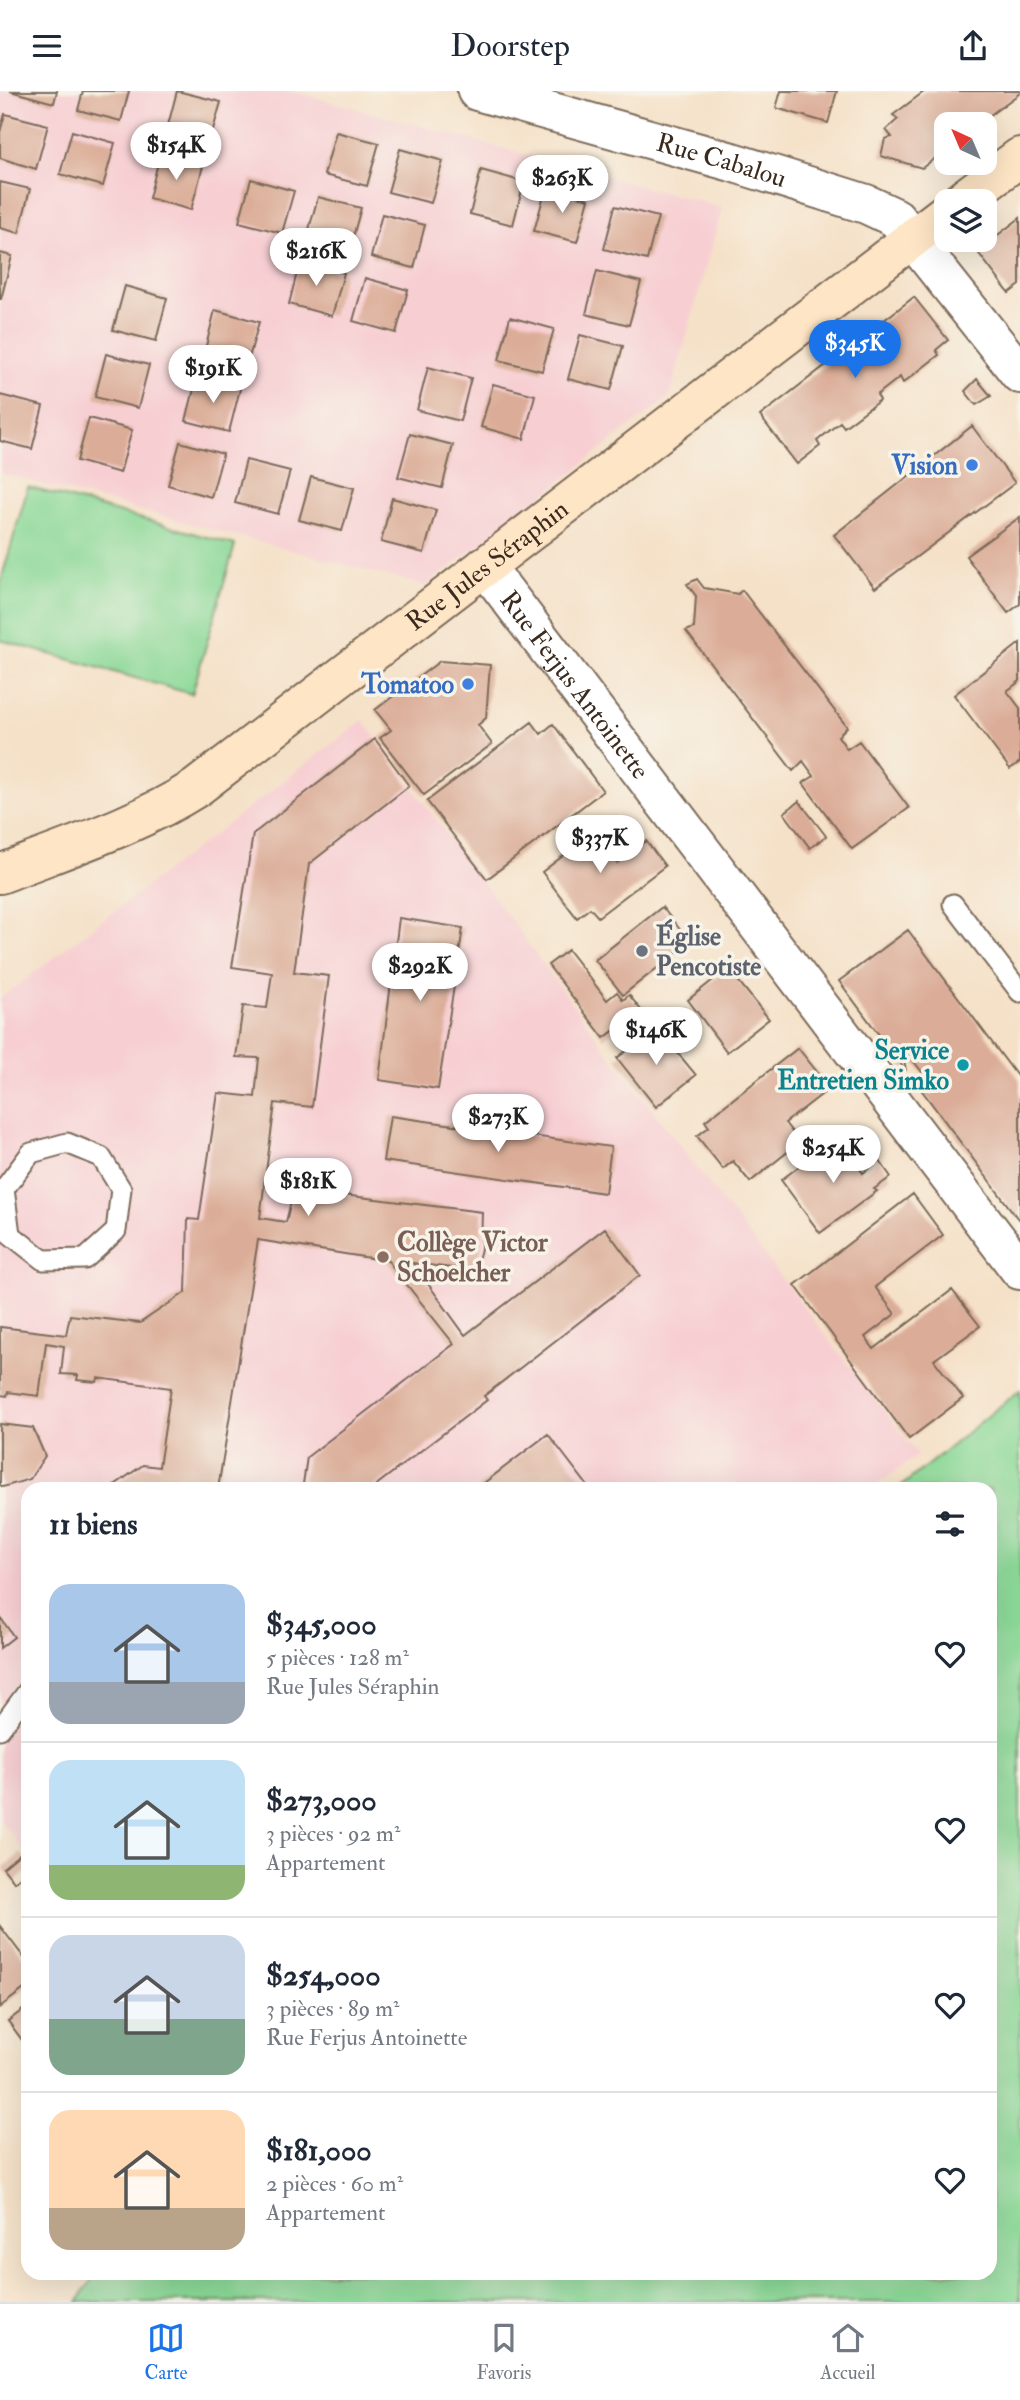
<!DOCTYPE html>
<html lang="fr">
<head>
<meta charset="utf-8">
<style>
	:root { --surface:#fff; --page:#f2f2f3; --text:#1f2937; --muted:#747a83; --line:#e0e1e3; --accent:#1a73e8 }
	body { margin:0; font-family:"IM FELL Double Pica",serif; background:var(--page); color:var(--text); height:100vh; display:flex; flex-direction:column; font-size:26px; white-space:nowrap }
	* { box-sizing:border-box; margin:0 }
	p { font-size:23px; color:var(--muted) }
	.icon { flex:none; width:38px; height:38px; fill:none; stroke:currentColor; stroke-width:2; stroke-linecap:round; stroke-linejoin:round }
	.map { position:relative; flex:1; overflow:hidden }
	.drawer { position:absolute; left:21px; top:1391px; width:976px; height:798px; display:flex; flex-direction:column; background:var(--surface); border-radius:21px; box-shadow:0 7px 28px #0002 }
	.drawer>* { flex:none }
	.needle { width:46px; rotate:316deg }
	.controls { position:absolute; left:934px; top:21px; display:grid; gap:14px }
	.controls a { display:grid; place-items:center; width:63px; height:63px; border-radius:14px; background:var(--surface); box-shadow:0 7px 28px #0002; font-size:35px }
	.price { position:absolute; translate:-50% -60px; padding:0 16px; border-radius:24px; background:#fff; color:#222; font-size:23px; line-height:46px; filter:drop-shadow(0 2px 4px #0008) }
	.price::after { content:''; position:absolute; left:50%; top:42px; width:21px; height:16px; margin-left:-10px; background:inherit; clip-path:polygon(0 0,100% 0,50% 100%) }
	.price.selected { background:var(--accent); color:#fff }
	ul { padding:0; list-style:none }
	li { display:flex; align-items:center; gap:21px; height:175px; padding:0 28px }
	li+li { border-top:2px solid var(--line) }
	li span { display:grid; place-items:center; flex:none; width:196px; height:140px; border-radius:21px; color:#555 }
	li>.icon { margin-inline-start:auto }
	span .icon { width:84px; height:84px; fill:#fffc; stroke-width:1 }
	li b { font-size:30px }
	h2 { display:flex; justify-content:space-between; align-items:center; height:84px; padding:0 28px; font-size:30px }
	header { display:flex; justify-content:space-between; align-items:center; height:91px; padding:0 28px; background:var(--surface); font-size:32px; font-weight:600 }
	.dock { display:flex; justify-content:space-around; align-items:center; height:98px; border-top:2px solid var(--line); background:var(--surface); font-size:19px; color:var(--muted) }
	.dock a { display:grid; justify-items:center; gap:4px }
	.dock .selected { color:var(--accent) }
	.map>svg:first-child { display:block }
	.built { fill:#f7cfd3 }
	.green { fill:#8ad896; stroke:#62815a; stroke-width:2 }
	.building { fill:#dbad98 }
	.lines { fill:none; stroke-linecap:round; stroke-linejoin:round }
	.lane-casing { stroke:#7c6a5a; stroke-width:23 }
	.street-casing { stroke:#7c6a5a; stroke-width:42 }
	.secondary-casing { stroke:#7c6a5a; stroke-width:42 }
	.lane { stroke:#fff; stroke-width:19 }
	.street { stroke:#fff; stroke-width:38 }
	.secondary { stroke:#fde5c5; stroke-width:38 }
	.shop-dot { fill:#3f7fe0; stroke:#f7f3e8; stroke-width:2.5 }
	.worship-dot { fill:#6b7280; stroke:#f7f3e8; stroke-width:2.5 }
	.culture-dot { fill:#0f9aa8; stroke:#f7f3e8; stroke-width:2.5 }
	.education-dot { fill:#8d6e63; stroke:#f7f3e8; stroke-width:2.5 }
	.labels { text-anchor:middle; stroke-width:7; stroke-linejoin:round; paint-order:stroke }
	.street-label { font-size:26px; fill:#3b2a1e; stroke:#f7f3e8 }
	.shop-label { font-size:26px; font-weight:bold; fill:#366cbe; stroke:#f7f3e8; text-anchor:end }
	.worship-label { font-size:26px; font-weight:bold; fill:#5b616d; stroke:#f7f3e8; text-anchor:start }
	.culture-label { font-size:26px; font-weight:bold; fill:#0d838f; stroke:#f7f3e8; text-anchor:end }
	.education-label { font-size:26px; font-weight:bold; fill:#785e54; stroke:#f7f3e8; text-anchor:start }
</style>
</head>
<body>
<header><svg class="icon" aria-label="menu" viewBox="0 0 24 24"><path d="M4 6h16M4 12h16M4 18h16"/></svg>Doorstep<svg class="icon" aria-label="share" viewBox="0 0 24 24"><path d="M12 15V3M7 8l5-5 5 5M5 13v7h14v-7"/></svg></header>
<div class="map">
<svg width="1020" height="2211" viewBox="0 0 1020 2211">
	<rect width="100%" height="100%" fill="#f7f3e8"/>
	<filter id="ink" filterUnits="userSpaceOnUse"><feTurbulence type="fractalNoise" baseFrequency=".0143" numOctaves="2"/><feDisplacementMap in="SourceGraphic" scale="14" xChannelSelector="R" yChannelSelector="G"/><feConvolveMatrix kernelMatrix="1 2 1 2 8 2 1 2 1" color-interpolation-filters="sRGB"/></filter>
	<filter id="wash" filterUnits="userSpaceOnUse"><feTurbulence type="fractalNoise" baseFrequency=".00686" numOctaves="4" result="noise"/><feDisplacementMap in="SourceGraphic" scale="28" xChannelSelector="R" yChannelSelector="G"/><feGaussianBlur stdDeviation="1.57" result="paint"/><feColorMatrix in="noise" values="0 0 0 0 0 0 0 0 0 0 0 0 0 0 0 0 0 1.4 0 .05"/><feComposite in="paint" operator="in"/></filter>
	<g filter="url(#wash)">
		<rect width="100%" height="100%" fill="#f5e1c8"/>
		<path class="built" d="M0 0H292L722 117 670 305 426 495 0 382Z
			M363 629 613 968 918 1364 871 1398H28V1766L0 1729V908Z"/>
		<path class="green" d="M28 396 235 454 192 603 0 549V493Z
			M1020 1299V2211H78L96 2182H990V1398H898Z"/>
		<g id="blocks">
			<path class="building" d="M10 0H57L54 12Z
				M83 0H129L121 30 78 19Z
				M177 0 221 11 209 53 166 42Z
				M781 0H837L828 32 776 17Z
				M925 0H1020V2L978 33H947V58L922 77 881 65 885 48 892 46 886 39 898 28 893 24Z
				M5 23 48 34 36 78 0 67V41Z
				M72 40 115 52 103 95 60 83Z
				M336 41 379 52 367 95 324 84Z
				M400 58 443 70 431 112 388 101Z
				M160 64 203 75 191 119 149 107Z
				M481 79 524 91 513 134 470 123Z
				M251 88 294 100 282 142 239 131Z
				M0 91 30 98 19 142 0 137Z
				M546 97 589 108 577 151 534 140Z
				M318 106 361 117 349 160 306 149Z
				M615 115 658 126 647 169 604 158Z
				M382 123 425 134 414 177 371 166Z
				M1020 127V194L1009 202 977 160Z
				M0 162 12 165 1 208H0Z
				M300 170 344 182 332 225 289 213Z
				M597 180 641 191 629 234 586 223Z
				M365 187 408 199 396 242 353 230Z
				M125 195 167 207 156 250 113 239Z
				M914 206 948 249 936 259 939 264 903 292 900 286 877 304 880 309 844 336 840 331 817 350 820 355 797 373 760 325Z
				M215 219 259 231 247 274 204 263Z
				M510 226 554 238 542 280 499 269Z
				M580 244 623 255 611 299 568 288Z
				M106 263 149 274 138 317 95 306Z
				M428 276 471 287 460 330 417 319Z
				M197 286 240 298 229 341 186 330Z
				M977 288 991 305 976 314 965 300Z
				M493 293 535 304 524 348 481 336Z
				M0 304 43 315 32 358 0 350Z
				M89 327 132 339 120 382 77 370Z
				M972 335 1015 392 875 497 834 444Z
				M410 343 453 354 442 397 398 386Z
				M180 351 223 363 211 406 168 394Z
				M246 369 290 380 278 423 235 412Z
				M311 386 354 397 342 440 299 429Z
				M392 407 436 419 424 462 381 451Z
				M1020 426V513L1008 522 966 465Z
				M697 488 704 497 738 503 742 499 847 636 838 645 847 658 859 650 909 717 852 758 803 692 814 685 803 670 793 680 686 540 694 537 696 505 687 493Z
				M1020 552V590L1007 600 1020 617V671L1010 678 954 604Z
				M440 570 490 574 486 627 478 634 492 653 424 704 380 647 391 639 375 619Z
				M532 631 541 643 553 633 603 700 487 788 427 710Z
				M375 648 409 695 309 773 294 881 329 885 312 1016 275 1012 260 1127 286 1131 294 1098 482 1121 481 1158 475 1180 413 1172 465 1244 605 1137 640 1184 484 1305 487 1309 371 1398H306L303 1393 307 1366 454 1253 388 1170 258 1149 218 1398H109L143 1374 159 1376 171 1297 98 1287 97 1291 77 1289 78 1284 61 1283 64 1255 46 1252 39 1305 8 1301 7 1305 0 1304V1236L66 1244 70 1224 140 1232 186 1201 188 1128 199 1129 218 1002 255 1006 259 967 236 966 243 915 267 917 272 882 232 876 253 743Z
				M799 710 826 745 810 757 784 722Z
				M593 742 617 772 646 750 665 775 598 826 590 817 577 827 542 781Z
				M662 816 690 851 623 904 595 869Z
				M399 827 463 837 438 998 379 989Z
				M908 839 1020 989V1126L1018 1128 917 993 935 998 905 959 904 968 906 980 839 890Z
				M568 859 607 909 617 901 623 909 629 904 641 919 604 947 548 874Z
				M728 877 769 928 727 961 688 909Z
				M657 937 696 984 656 1016 617 967Z
				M798 957 830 997 785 1032 800 1051 750 1091 733 1070 723 1078 697 1045 709 1036 705 1030Z
				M390 1025 611 1056 605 1102 383 1070Z
				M837 1047 863 1082 879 1069 891 1086 874 1098 877 1100 820 1142 781 1089Z
				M913 1103 943 1144 875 1196 895 1223 865 1246 874 1258 952 1199 980 1235 934 1269 963 1307 909 1348 795 1194Z
				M0 1333 33 1337 45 1365 30 1388 3 1396 0 1394Z
				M548 1343 590 1398H476Z
				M0 1526 14 1546 0 1557Z
				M21 1762 28 1770V1780L14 1791 3 1777Z
				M0 1835 28 1872V1895L0 1916Z
				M28 1915V1957L8 1930Z"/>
		</g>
	</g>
	<g filter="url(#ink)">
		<use href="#blocks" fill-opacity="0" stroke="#7c6a5a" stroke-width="2"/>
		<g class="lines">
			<g class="lane-casing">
				<path id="lane" d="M953 813 1020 901
					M0 1128 10 1143 43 1169 85 1168 116 1140 121 1098 101 1066 67 1052 31 1062 4 1098 10 1143
					M0 1638 28 1600"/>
			</g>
			<g class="street-casing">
				<g id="street">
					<path id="s1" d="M477 0 732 71 866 113 896 127 1020 283"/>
					<path id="s2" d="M485 475 1020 1179"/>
				</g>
			</g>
			<g class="secondary-casing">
				<g id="secondary">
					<path d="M961 110 1020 66"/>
					<path id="s3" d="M0 783C66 757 136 735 196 697L947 121"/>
				</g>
			</g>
			<use href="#lane" class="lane"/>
			<use href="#street" class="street"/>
			<use href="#secondary" class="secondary"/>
		</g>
	</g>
	<g class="shop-dot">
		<circle cx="972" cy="374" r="7"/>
		<circle cx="468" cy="593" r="7"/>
	</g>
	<circle class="worship-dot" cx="642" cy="860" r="7"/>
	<circle class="culture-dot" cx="963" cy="974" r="7"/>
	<circle class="education-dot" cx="383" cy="1166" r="7"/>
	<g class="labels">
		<g class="street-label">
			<text dy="9" stroke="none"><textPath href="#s1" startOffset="254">Rue Cabalou</textPath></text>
			<text dy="9" stroke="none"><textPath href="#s3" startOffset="581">Rue Jules Séraphin</textPath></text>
			<text dy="9" stroke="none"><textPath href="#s2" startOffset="149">Rue Ferjus Antoinette</textPath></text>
		</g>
		<g class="shop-label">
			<text x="958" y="383">Vision</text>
			<text x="454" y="602">Tomatoo</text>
		</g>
		<g class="worship-label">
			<text x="656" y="854">Église<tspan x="656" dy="30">Pencotiste</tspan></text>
		</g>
		<g class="culture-label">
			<text x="949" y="968">Service<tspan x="949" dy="30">Entretien Simko</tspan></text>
		</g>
		<g class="education-label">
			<text x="397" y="1160">Collège Victor<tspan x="397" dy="30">Schoelcher</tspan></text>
		</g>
	</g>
</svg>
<div class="controls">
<a><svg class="needle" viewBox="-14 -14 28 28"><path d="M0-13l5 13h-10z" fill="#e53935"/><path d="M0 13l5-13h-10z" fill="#747a83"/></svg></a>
<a><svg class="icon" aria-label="layers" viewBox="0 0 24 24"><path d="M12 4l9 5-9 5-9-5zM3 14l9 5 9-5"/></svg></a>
</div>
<b class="price" style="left:176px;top:91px">$154K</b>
<b class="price" style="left:562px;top:124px">$263K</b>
<b class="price" style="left:316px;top:197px">$216K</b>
<b class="price selected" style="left:855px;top:289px">$345K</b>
<b class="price" style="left:213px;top:314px">$191K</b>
<b class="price" style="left:600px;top:784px">$337K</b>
<b class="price" style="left:420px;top:912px">$292K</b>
<b class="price" style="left:656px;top:976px">$146K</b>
<b class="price" style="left:498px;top:1063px">$273K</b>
<b class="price" style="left:833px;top:1094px">$254K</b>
<b class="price" style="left:308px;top:1127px">$181K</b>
<section class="drawer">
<h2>11 biens<svg class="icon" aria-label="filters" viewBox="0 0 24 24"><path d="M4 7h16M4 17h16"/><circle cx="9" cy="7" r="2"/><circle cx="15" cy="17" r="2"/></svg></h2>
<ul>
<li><span style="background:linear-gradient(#a9c7e8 70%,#9aa5b1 0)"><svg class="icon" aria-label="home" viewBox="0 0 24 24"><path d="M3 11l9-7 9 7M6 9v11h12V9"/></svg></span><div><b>$345,000</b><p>5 pièces · 128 m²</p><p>Rue Jules Séraphin</p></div><svg class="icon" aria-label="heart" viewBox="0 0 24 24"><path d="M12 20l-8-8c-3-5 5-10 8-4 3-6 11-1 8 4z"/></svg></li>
<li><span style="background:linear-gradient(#bfe0f5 75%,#8fb573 0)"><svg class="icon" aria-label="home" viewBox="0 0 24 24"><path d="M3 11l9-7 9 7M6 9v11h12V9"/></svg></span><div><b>$273,000</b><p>3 pièces · 92 m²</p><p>Appartement</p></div><svg class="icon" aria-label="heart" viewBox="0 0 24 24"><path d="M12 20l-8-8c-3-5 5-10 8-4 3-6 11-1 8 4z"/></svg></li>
<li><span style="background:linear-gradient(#c9d6e8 60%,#7fa58c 0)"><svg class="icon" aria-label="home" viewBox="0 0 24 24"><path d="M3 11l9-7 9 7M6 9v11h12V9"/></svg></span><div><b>$254,000</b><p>3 pièces · 89 m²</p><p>Rue Ferjus Antoinette</p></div><svg class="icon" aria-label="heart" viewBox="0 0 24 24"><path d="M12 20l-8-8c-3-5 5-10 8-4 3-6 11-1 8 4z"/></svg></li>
<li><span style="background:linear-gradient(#ffd9b3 70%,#b9a48a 0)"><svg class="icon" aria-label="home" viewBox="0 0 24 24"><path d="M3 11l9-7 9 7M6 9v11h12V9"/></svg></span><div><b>$181,000</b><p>2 pièces · 60 m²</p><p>Appartement</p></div><svg class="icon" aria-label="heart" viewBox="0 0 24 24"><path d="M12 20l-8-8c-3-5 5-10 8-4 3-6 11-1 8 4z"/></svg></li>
</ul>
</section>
</div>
<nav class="dock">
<a class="selected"><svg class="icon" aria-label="map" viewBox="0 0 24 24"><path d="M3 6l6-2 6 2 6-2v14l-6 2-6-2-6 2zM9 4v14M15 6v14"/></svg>Carte</a>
<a><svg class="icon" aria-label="saved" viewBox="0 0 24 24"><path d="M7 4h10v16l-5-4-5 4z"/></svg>Favoris</a>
<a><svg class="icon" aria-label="home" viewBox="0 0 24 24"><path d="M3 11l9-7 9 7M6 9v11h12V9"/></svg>Accueil</a>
</nav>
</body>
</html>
